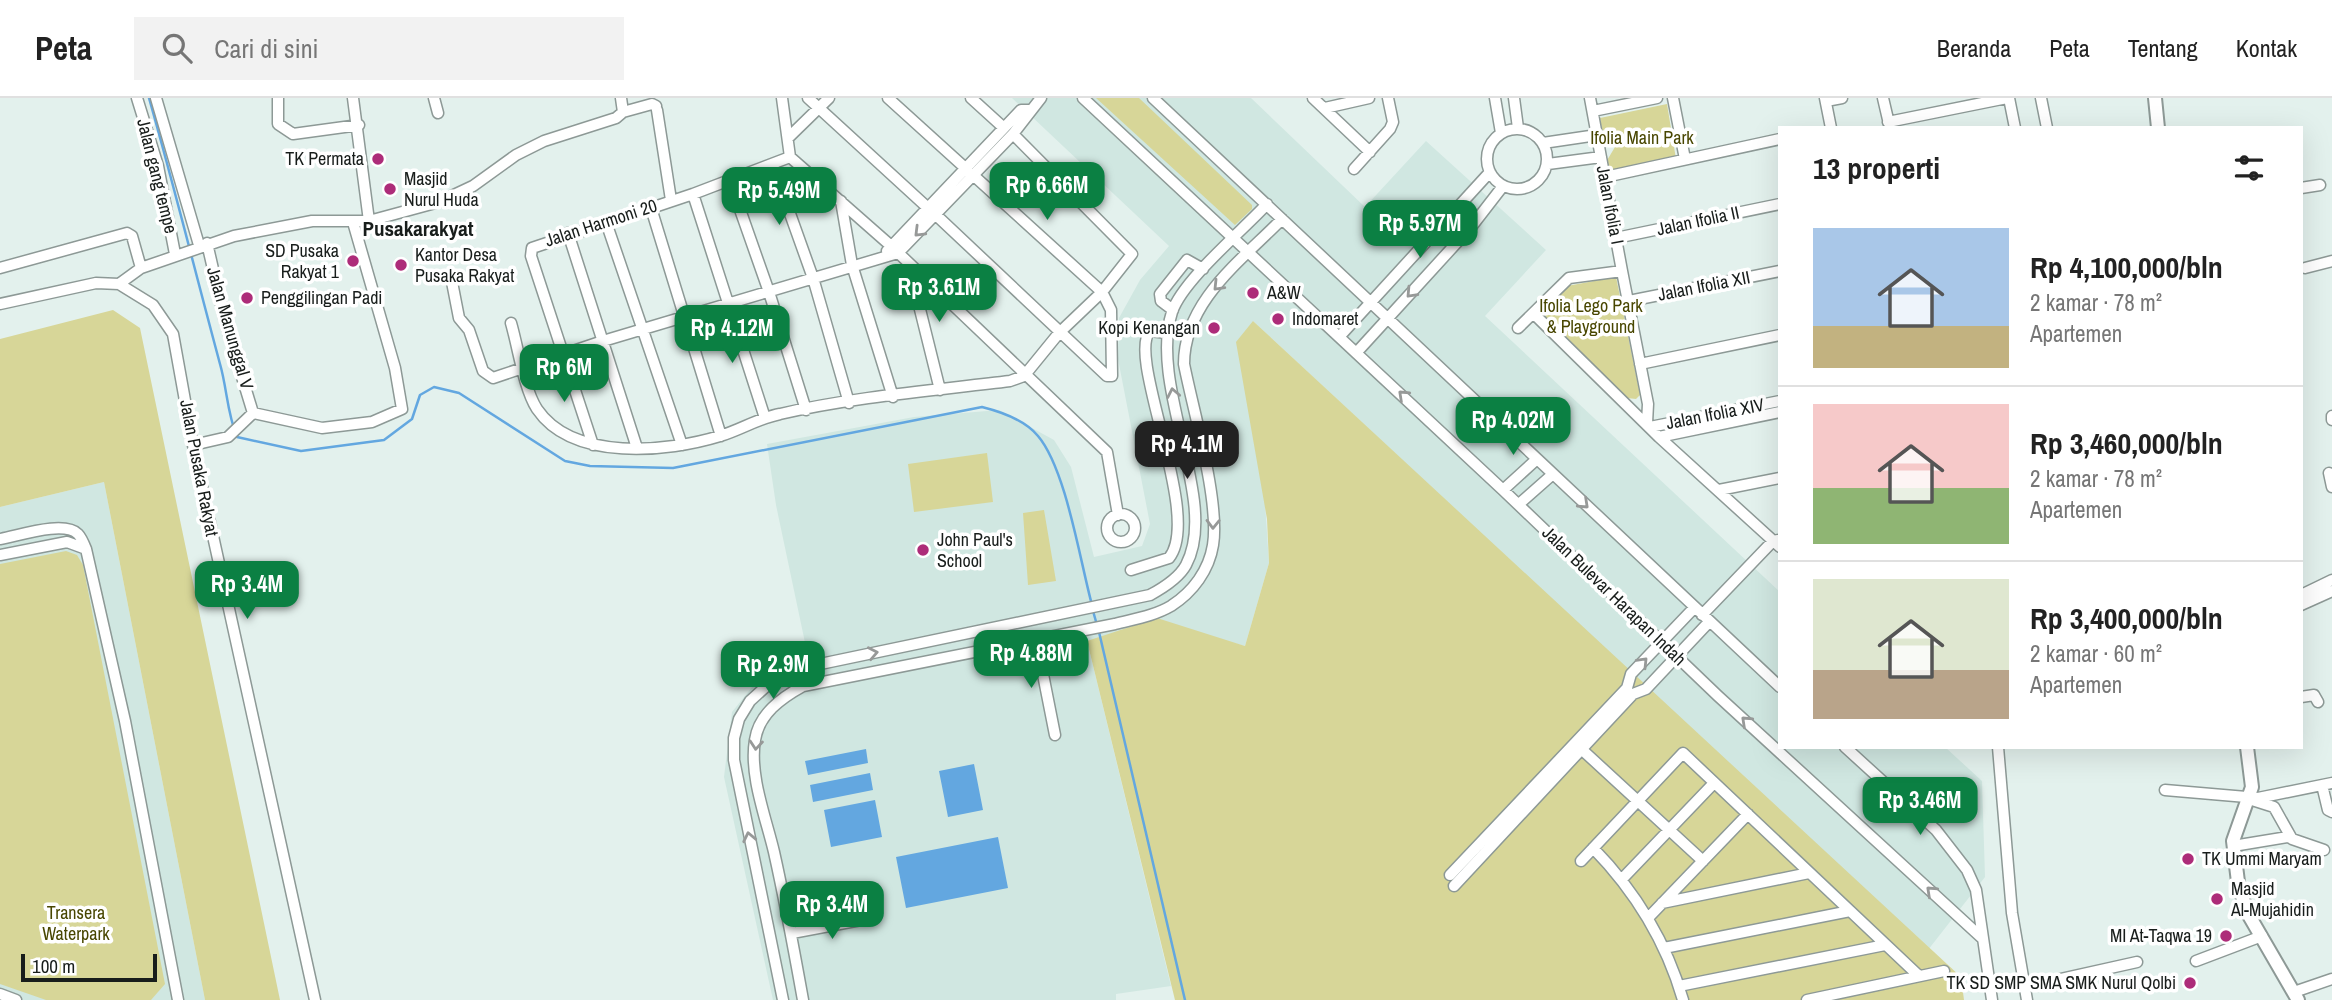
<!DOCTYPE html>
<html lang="id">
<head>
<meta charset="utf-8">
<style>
	:root { --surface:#fff; --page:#f2f2f2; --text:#222; --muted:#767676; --line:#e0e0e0; --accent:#0b8043 }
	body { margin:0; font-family:"Archivo Narrow",sans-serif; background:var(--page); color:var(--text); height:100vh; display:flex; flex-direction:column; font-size:26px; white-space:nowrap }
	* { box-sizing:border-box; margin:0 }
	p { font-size:23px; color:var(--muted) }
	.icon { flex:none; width:38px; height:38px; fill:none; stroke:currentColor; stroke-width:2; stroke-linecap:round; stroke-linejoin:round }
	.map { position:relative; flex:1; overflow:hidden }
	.sheet { position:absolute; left:1778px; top:28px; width:525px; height:623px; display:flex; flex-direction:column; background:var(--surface); border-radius:0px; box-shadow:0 7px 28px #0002 }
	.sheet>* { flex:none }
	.scale { position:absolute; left:21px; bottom:18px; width:136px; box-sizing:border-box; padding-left:7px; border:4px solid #181d1b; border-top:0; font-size:19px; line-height:24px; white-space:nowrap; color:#181d1b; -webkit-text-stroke:5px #fff; paint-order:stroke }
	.price { position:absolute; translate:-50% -60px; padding:0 16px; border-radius:14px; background:var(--accent); color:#fff; font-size:23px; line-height:46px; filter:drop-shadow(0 2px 4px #0008) }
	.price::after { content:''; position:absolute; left:50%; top:42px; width:21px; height:16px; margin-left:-10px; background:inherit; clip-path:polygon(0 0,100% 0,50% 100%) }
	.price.active { background:#222; color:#fff }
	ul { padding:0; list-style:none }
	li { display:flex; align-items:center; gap:21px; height:175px; padding:0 35px }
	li+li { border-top:2px solid var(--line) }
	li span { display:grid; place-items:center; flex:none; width:196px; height:140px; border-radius:0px; color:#555 }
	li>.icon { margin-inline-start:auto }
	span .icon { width:84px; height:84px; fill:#fffc; stroke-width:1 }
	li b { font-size:30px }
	h2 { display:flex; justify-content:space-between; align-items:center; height:84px; padding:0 35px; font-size:30px }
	header { display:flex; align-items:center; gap:42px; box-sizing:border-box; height:98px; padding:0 35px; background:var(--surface); border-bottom:2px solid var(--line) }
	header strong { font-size:33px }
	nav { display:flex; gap:38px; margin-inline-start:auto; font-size:24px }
	.search { width:490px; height:63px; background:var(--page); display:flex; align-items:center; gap:18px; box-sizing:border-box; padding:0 24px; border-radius:0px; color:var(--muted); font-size:26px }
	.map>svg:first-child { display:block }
	.built { fill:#d0e7e1 }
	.green { fill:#d7d698 }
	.water { fill:#63a7e0 }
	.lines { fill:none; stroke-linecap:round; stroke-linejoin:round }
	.stream { stroke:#63a7e0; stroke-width:2.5 }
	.minor-casing { stroke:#8d9996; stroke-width:13 }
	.major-casing { stroke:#8d9996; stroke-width:16 }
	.minor { stroke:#fff; stroke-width:10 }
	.major { stroke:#fff; stroke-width:12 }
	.oneway { stroke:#979998 }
	.poi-dot { fill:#ad2c79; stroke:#fff; stroke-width:2.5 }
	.labels { text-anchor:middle; stroke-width:7; stroke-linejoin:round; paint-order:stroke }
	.park-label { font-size:18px; fill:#484600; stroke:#fff }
	.poi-label { font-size:18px; fill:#181d1b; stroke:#fff; text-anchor:start }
	.street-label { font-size:18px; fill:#181d1b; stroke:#fff }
	.quarter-label { font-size:21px; font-weight:bold; fill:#181d1b; stroke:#fff }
</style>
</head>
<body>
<header>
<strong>Peta</strong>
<div class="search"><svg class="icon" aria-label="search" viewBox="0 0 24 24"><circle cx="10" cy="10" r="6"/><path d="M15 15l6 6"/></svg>Cari di sini</div>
<nav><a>Beranda</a><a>Peta</a><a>Tentang</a><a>Kontak</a></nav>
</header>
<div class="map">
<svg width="2332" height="902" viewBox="0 0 2332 902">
	<rect width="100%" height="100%" fill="#e3f1ed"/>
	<path class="built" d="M1012 0H1251L1365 109 1426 43 1546 152 1485 218 1780 494V649H1945L1982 683 1985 779 1928 852 1253 223 1269 465 1245 548 1204 537 1087 543 1171 888 1116 896V902H773L724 679 732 614 765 573 807 554 776 407 767 346 914 319 999 312 1054 342 1071 369 1094 459 1142 448 1150 426 1118 261 1119 220 1140 182 1169 148Z
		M104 384 205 902H0V409Z"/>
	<path class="green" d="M1096 0H1139L1252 107V111L1235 127Z
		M1667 6 1676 61 1608 76 1606 64 1615 49 1610 34 1602 32 1600 20Z
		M1616 179 1640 297 1636 301 1627 300 1540 215 1567 188Z
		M113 212 140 230 280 902H205L104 384 0 409V241Z
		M1253 223 1961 879 1964 902H1175L1087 543 1157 520 1245 548 1269 465 1267 421 1236 244Z
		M987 355 993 404 914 414 908 366Z
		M1044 412 1056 483 1028 487 1023 415Z
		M66 453 77 457 83 467 165 886 151 902H46L0 886V466Z"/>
	<path class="water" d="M866 651 868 665 808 677 805 663Z
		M974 666 983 712 948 719 939 673Z
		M870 675 873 692 813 704 810 687Z
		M875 702 882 739 831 749 824 712Z
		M998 739 1008 790 906 810 896 759Z"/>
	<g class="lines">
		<path class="stream" d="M149 0C174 88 196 177 220 266 227 290 227 315 237 339L301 353 384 342 412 321 420 297 434 289 459 295 565 363 590 368 673 370 982 309C1002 314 1025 322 1038 338 1066 371 1080 463 1092 507
			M1093 513 1097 527
			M1099 534 1185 902"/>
		<g class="minor-casing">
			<path id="minor" d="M137 0 158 68 175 156
				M156 0 199 147
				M278 0V26L293 36 359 27
				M353 0 369 123
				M434 0 438 15
				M782 0 790 59
				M808 0 928 110
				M888 0 1102 194 1111 212 1112 278H1107L936 117
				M971 0 1004 30
				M1083 0 1503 392 1718 598 1982 840
				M1153 0 1780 589
				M1313 0 1370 54
				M1495 0 1501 35
				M1514 0 1518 30
				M1590 0 1622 173
				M1673 0 1685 61
				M1825 0 1831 30
				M1883 0 1890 30
				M2009 0 2015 30
				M2041 0 2047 30
				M1826 3 1842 0
				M1325 10 1369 0
				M657 12 671 102
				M1593 13 1657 0
				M623 14 652 6 656 8
				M1888 24 2007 0
				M1487 61a30 30 0 1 1 60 0a30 30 0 1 1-60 0Z
				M788 40 829 0
				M1543 45 1597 37
				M790 59 890 147 1107 354 1118 417
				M1548 66 1601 59
				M773 68 813 180 849 305
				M1354 71 1390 31 1393 24 1388 0
				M1605 79 1780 41
				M730 83 769 194 806 312
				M2301 90 2320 87
				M693 96 765 320
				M841 103 852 167 893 299
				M651 110 721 338
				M606 124 682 347
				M568 135 637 350
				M1616 140 1780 106
				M207 145 225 223 253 315
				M887 153 1021 12H1029
				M898 155 1013 36 1041 0
				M909 167 940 292
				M0 170 127 135 132 138 141 170
				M2305 170 2332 163
				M452 184 459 220 469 232 483 273 493 280 603 243 898 155
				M119 186 141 170 234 138 312 123H369L439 104 473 88 516 57 544 43 616 20 623 14 621 0
				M1629 203 1780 173
				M0 206 96 185 119 186 153 207 173 236 193 347 315 902
				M1173 212 1161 203 1160 196 1187 162 1203 171
				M1534 216 1659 339 1780 449
				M511 225C518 249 524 291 537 311 573 364 668 354 720 338 740 332 759 320 780 316 852 299 937 292 1010 283L1024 278 1059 235 1102 194 1132 156 1013 36
				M1518 230 1569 180 1622 173 1648 306 1647 325
				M1340 238 1490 74
				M1357 254 1472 128 1503 88
				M1640 266 1780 237
				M2332 318V322
				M1650 329 1780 303
				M1659 339 1780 314
				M193 347 228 339 253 315 322 330 372 324 402 311 395 270 353 124
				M593 347 531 158 532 150 693 96 790 59
				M2329 375 2332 389
				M1503 392 1537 361
				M1719 392 1780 380
				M1519 406 1553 376
				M1107 430a14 14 0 1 1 28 0a14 14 0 1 1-28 0Z
				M0 441C18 438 64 422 78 436 81 439 84 446 86 451L125 623 178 902
				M0 457 67 444 86 451
				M1131 472 1169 460C1203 419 1126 259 1150 233L1167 235
				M2301 497 2332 482
				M2301 507 2332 493
				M1702 517 1773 443 1778 442
				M1036 541 1055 637
				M2301 599 2314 597 2318 604
				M1578 648 1703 763
				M1845 649 1936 732 1967 772 1976 792 1992 902
				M1998 649 2012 815 2027 902
				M2322 687 2328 712 2332 714
				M2165 692 2258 700 2332 685
				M2252 702 2274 709 2292 741 2324 752
				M2233 748 2288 739
				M1593 750C1635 793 1666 843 1683 902
				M1581 763 1683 655 1919 878
				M1450 777 1627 590 1631 576 1694 510
				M1623 780 1714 685
				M1454 788 1633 596 1646 591 1709 524
				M1662 805 1809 775
				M1648 820 1748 716
				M792 835 866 821
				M1664 850 1850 813
				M2196 863 2262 838
				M1679 888 1885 847
				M2025 889 2137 864
				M2294 894 2332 881
				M0 896 16 902
				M783 902 734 662V640L739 621 750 603 772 583 806 569 1150 497C1163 490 1179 480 1186 467 1220 404 1148 289 1172 214 1183 182 1242 133 1267 106
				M803 902C794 852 785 803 774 754 766 720 749 677 755 642 759 616 781 600 803 588L1115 526C1134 521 1154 518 1171 508 1193 494 1209 472 1213 447 1220 404 1193 312 1184 266 1184 203 1242 162 1282 121
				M1807 902 1944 873"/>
		</g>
		<g class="major-casing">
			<path id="major" d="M2155 0 2158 30
				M2247 649 2252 689 2233 743 2238 784 2247 814 2298 902"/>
		</g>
		<use href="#minor" class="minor"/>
		<use href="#major" class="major"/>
	</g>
	<defs><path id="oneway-chevron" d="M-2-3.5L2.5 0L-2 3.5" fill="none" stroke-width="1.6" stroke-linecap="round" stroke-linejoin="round" transform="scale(1.75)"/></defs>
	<g class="oneway">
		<use href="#oneway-chevron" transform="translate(919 134) rotate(135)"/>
		<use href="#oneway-chevron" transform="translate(1218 188) rotate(134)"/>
		<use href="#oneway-chevron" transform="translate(1411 195) rotate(133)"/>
		<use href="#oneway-chevron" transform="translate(1173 295) rotate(-101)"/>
		<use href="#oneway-chevron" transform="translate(1403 297) rotate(-137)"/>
		<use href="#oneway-chevron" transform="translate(1584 406) rotate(43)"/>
		<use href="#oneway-chevron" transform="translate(1213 426) rotate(91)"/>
		<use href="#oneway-chevron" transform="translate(873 555) rotate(-11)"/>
		<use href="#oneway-chevron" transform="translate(1643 564) rotate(-46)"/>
		<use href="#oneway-chevron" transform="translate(1746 623) rotate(-137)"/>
		<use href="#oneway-chevron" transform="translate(756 647) rotate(95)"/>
		<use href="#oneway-chevron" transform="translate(749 739) rotate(-102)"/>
		<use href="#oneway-chevron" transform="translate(1931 793) rotate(-137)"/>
	</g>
	<g class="poi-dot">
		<circle cx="378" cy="61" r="7"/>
		<circle cx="390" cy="91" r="7"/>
		<circle cx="353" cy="163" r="7"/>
		<circle cx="401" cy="167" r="7"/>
		<circle cx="1253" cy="195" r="7"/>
		<circle cx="247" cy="200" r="7"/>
		<circle cx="1278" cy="221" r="7"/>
		<circle cx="1214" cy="230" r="7"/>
		<circle cx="923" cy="452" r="7"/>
		<circle cx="2188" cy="761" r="7"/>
		<circle cx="2217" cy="801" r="7"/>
		<circle cx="2226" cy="838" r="7"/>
		<circle cx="2190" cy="885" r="7"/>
	</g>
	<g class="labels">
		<g class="park-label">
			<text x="1642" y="46">Ifolia Main Park</text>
			<text x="1591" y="214">Ifolia Lego Park<tspan x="1591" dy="21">&amp; Playground</tspan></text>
			<text x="76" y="821">Transera<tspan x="76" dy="21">Waterpark</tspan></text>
		</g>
		<g class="poi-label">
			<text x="364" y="67" text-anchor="end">TK Permata</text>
			<text x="404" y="87">Masjid<tspan x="404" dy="21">Nurul Huda</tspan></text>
			<text x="339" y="159" text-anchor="end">SD Pusaka<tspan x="339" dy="21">Rakyat 1</tspan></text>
			<text x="415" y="163">Kantor Desa<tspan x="415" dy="21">Pusaka Rakyat</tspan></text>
			<text x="1267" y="201">A&amp;W</text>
			<text x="261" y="206">Penggilingan Padi</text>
			<text x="1292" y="227">Indomaret</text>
			<text x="1200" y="236" text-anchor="end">Kopi Kenangan</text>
			<text x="937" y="448">John Paul's<tspan x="937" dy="21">School</tspan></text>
			<text x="2202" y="767">TK Ummi Maryam</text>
			<text x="2231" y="797">Masjid<tspan x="2231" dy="21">Al-Mujahidin</tspan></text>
			<text x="2212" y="844" text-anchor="end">MI At-Taqwa 19</text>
			<text x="2176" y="891" text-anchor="end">TK SD SMP SMA SMK Nurul Qolbi</text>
		</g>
		<g class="street-label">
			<text transform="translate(157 78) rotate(76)" y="6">Jalan gang tempe</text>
			<text transform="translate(1610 107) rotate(79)" y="6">Jalan Ifolia I</text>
			<text transform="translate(1698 123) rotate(-12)" y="6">Jalan Ifolia II</text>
			<text transform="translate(601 125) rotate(-18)" y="6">Jalan Harmoni 20</text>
			<text transform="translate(1704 188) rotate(-11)" y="6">Jalan Ifolia XII</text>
			<text transform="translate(230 230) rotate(74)" y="6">Jalan Manunggal V</text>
			<text transform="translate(1715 316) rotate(-11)" y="6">Jalan Ifolia XIV</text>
			<text transform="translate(199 370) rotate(79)" y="6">Jalan Pusaka Rakyat</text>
			<text transform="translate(1614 498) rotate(44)" y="6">Jalan Bulevar Harapan Indah</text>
		</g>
		<g class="quarter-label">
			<text x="418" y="138">Pusakarakyat</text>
		</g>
	</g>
</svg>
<div class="scale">100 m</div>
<b class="price" style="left:1047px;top:124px">Rp 6.66M</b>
<b class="price" style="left:779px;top:129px">Rp 5.49M</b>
<b class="price" style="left:1420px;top:162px">Rp 5.97M</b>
<b class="price" style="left:939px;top:226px">Rp 3.61M</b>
<b class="price" style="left:732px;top:267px">Rp 4.12M</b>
<b class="price" style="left:564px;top:306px">Rp 6M</b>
<b class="price" style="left:1513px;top:359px">Rp 4.02M</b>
<b class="price active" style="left:1187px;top:383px">Rp 4.1M</b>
<b class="price" style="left:247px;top:523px">Rp 3.4M</b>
<b class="price" style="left:1031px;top:592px">Rp 4.88M</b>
<b class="price" style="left:773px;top:603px">Rp 2.9M</b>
<b class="price" style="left:1920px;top:739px">Rp 3.46M</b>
<b class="price" style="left:832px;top:843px">Rp 3.4M</b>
<section class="sheet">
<h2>13 properti<svg class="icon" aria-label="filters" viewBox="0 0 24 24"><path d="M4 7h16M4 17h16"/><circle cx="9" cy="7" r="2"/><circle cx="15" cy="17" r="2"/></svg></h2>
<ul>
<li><span style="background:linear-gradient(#a9c7e8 70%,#c2b280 0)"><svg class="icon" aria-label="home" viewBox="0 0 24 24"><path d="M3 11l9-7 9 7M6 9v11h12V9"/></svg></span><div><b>Rp 4,100,000/bln</b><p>2 kamar · 78 m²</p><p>Apartemen</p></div></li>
<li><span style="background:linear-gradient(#f6c9c9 60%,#8fb573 0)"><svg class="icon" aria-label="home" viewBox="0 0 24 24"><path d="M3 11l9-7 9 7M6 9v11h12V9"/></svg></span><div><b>Rp 3,460,000/bln</b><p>2 kamar · 78 m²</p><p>Apartemen</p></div></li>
<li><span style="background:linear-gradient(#dfe7d0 65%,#b9a48a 0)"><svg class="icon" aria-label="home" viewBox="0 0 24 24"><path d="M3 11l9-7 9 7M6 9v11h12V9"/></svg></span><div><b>Rp 3,400,000/bln</b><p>2 kamar · 60 m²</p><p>Apartemen</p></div></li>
</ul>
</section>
</div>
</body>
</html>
